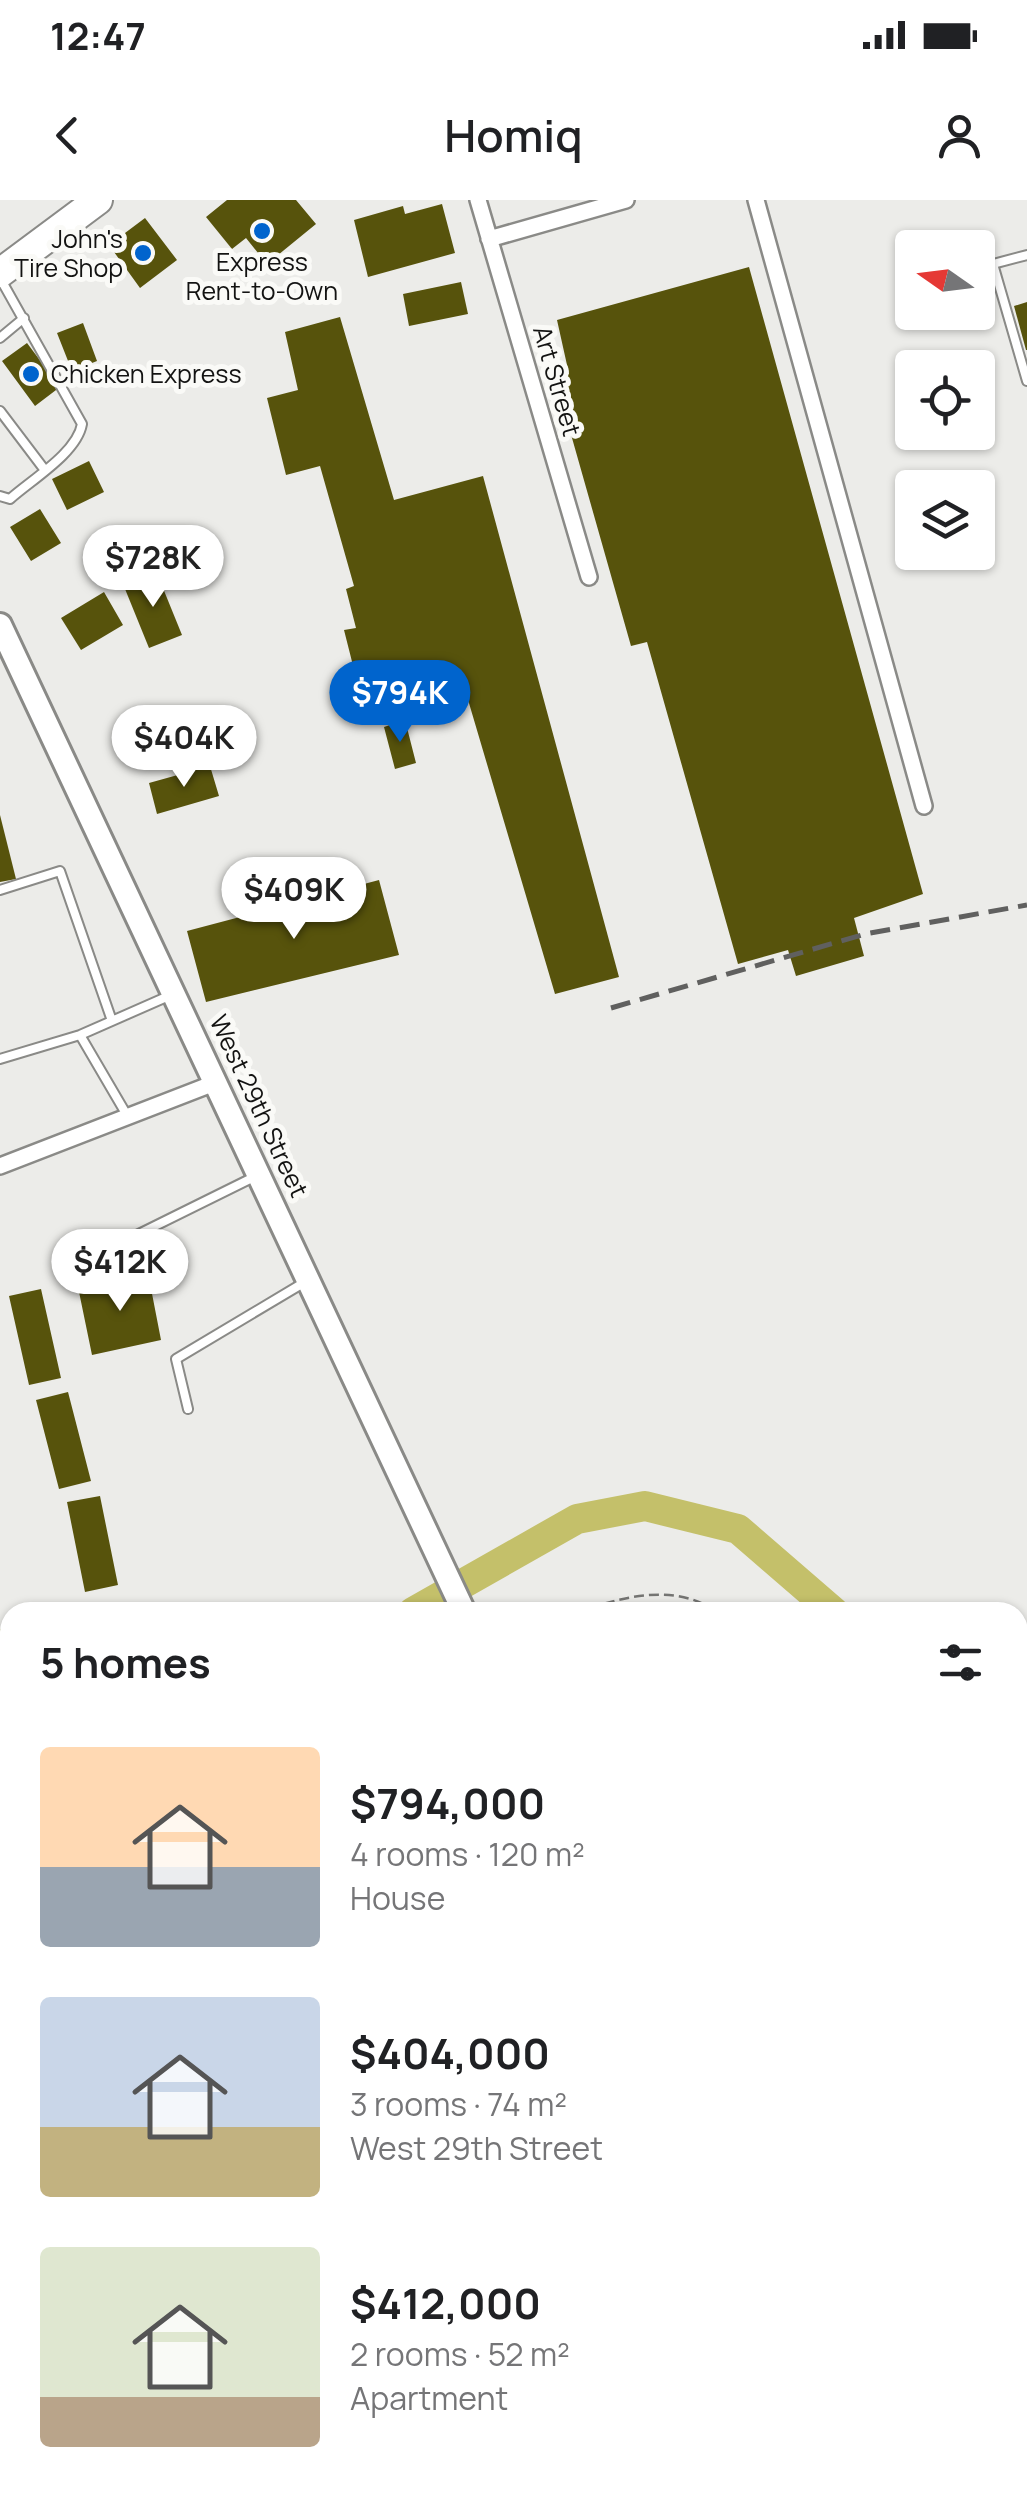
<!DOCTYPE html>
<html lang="en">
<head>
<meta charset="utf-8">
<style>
	:root { --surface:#fff; --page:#f6f6f6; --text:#202124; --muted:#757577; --accent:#0064cd }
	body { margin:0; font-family:Manrope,sans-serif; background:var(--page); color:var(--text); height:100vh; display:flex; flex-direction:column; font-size:38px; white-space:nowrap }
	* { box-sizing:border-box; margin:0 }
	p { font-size:32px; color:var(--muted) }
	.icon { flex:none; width:55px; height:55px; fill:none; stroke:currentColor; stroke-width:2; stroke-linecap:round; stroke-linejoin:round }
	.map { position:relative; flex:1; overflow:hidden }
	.details { position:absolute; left:0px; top:1402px; width:1028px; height:892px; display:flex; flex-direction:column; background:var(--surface); border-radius:30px 30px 0 0; box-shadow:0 2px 8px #0004 }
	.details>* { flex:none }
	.needle { width:65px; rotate:284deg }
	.buttons { position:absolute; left:895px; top:30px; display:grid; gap:20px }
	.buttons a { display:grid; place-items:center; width:100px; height:100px; border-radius:10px; background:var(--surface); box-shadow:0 2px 8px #0004; font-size:50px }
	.price { position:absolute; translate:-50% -85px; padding:0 22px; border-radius:35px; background:#fff; color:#222; font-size:32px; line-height:65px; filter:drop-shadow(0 2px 5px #0008) }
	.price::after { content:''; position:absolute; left:50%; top:60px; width:30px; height:22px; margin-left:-15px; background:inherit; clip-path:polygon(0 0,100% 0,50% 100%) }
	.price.on { background:var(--accent); color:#fff }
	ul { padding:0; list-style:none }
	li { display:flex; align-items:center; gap:30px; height:250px; padding:0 40px }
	li span { display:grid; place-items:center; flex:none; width:280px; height:200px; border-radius:10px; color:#555 }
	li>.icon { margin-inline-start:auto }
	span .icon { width:120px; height:120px; fill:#fffc; stroke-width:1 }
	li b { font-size:42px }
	h2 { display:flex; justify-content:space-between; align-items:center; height:120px; padding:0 40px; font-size:42px }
	.status { display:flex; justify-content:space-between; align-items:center; height:70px; padding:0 50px; background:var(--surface); direction:ltr }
	.status svg { height:28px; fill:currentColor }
	header { display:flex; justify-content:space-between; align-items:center; height:130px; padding:0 40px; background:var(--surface); font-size:45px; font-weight:600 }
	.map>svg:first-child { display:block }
	.green { fill:#bfbd80 }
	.water { fill:#c4c06a }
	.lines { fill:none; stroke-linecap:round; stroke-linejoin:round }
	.river { stroke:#c4c06a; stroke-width:30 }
	.building { fill:#57530c }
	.service-casing { stroke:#8a8a87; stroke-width:12 }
	.minor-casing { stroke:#8a8a87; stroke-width:20 }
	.secondary-casing { stroke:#8a8a87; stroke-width:28 }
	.trunk-casing { stroke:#8a8a87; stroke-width:32 }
	.path { stroke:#757573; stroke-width:2.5; stroke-dasharray:10 5; stroke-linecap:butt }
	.service { stroke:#fff; stroke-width:8 }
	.minor { stroke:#fff; stroke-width:15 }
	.secondary { stroke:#fff; stroke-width:22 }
	.trunk { stroke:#fff; stroke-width:28 }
	.rail { stroke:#60605f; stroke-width:5; stroke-dasharray:20 10; stroke-linecap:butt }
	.poi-dot { fill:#0064cd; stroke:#fafaf7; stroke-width:4 }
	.labels { text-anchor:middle; stroke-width:10; stroke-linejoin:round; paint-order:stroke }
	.poi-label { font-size:25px; fill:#131312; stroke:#fafaf7; text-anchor:end }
	.street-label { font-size:25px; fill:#131312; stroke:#fafaf7 }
</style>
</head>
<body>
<div class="status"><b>12:47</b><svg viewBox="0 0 49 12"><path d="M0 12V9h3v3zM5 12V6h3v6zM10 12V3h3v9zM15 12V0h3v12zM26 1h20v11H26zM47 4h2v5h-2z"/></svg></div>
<header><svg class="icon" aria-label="back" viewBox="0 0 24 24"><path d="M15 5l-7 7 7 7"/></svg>Homiq<svg class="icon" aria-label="person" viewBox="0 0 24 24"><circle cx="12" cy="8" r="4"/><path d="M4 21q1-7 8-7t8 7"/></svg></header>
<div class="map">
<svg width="1027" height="2294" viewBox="0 0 1027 2294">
	<rect width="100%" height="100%" fill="#ecece9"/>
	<path class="green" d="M10 1426V1561L0 1578V1429Z
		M10 1723V1902L0 1900V1725Z"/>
	<path class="water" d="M10 2019V2213L0 2247V2041Z"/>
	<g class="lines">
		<path class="river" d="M413 1412 577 1319 645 1306 738 1329 834 1412
			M1018 1594 1027 1606"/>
	</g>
	<path class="building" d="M227 0H296L316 24 267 64 246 38 232 49 206 17Z
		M442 4 455 53 368 77 354 20 403 6 405 14Z
		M145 18 177 60 140 88 109 45Z
		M749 67 923 694 854 718 864 756 796 776 788 750 738 764 647 442 631 446 555 178 569 174 557 120Z
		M461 82 468 114 409 126 403 94Z
		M1027 102V150H1026L1014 106Z
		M340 117 394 300 483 276 619 777 555 794 466 493 366 517 344 430 356 428 346 389 354 386 320 266 286 275 267 198 298 190 285 132Z
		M83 123 97 161 72 171 57 133Z
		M27 143 60 187 35 206 2 161Z
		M89 261 104 292 67 310 52 279Z
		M40 309 61 343 31 361 10 327Z
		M156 371 182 435 149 448 123 384Z
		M104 392 123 425 81 450 61 418Z
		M405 520 416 563 395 569 384 527Z
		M210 566 219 596 157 614 149 583Z
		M0 615 16 679 0 682Z
		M379 680 399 755 206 802 187 731Z
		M148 1073 161 1140 92 1155 78 1087Z
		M41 1089 61 1178 29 1185 9 1096Z
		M68 1192 91 1281 59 1289 36 1200Z
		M100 1296 118 1385 85 1392 67 1302Z
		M1027 2240V2294H974L970 2285H1018V2243Z
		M668 2285H707L709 2294H649Z"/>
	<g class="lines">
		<g class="service-casing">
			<path id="service" d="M1027 55 993 64 1027 181
				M0 78 82 224C77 253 31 280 10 299L0 296
				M0 138 24 118
				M0 211 44 269
				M0 690 60 671 111 818
				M80 835 128 917
				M0 859 80 835 171 795
				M72 1067 256 976
				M188 1209 176 1159 305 1082"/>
		</g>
		<g class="minor-casing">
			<path id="minor" d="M478 0 589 377
				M756 0 924 606
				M489 39 626 0
				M0 966 217 882"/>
		</g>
		<g class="secondary-casing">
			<path id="secondary" d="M0 425 464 1412
				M858 2285 861 2294"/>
		</g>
		<g class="trunk-casing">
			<path id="trunk" d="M0 73 98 0"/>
		</g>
		<path class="path" d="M576 1412C624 1397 673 1382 718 1412
			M1018 1749 1027 1763
			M1018 2037 1027 2027
			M37 2294 41 2285
			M100 2294 101 2285"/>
		<use href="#service" class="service"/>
		<use href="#minor" class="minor"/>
		<use href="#secondary" class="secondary"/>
		<use href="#trunk" class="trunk"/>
		<path class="rail" d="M611 808 865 734 1027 705"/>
	</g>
	<g class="poi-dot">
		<circle cx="262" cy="31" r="10"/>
		<circle cx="143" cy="53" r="10"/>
		<circle cx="31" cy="174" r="10"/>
	</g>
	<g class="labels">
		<g class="poi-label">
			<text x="123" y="48">John's<tspan x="123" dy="29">Tire Shop</tspan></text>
			<text x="262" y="71" text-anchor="middle">Express<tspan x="262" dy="29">Rent-to-Own</tspan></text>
			<text x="51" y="183" text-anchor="start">Chicken Express</text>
		</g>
		<g class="street-label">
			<text transform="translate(557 181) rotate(74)" y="9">Art Street</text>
			<text transform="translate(259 906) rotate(65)" y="9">West 29th Street</text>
		</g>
	</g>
</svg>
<div class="buttons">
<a><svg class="needle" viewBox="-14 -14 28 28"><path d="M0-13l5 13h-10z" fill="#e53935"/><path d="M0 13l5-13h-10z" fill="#757577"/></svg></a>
<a><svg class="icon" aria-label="locate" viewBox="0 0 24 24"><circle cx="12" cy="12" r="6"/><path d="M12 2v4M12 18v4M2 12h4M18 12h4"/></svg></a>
<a><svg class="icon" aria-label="layers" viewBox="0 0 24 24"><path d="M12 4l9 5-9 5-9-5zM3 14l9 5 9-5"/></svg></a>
</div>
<b class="price" style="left:153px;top:410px">$728K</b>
<b class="price on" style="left:400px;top:545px">$794K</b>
<b class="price" style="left:184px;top:590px">$404K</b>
<b class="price" style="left:294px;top:742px">$409K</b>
<b class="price" style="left:120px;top:1114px">$412K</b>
<section class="details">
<h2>5 homes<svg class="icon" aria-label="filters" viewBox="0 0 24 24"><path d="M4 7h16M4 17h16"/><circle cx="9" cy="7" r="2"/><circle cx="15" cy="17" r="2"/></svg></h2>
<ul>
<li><span style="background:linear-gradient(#ffd9b3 60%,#9aa5b1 0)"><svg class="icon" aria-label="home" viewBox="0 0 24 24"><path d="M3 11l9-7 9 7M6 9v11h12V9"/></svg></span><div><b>$794,000</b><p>4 rooms · 120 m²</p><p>House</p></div></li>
<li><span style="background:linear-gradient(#c9d6e8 65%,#c2b280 0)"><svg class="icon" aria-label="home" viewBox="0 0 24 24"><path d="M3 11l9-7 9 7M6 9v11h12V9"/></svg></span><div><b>$404,000</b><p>3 rooms · 74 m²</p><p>West 29th Street</p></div></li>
<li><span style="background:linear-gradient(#dfe7d0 75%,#b9a48a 0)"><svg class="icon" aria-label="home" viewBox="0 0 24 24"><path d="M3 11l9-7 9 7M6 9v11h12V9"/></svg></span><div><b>$412,000</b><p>2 rooms · 52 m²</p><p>Apartment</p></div></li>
</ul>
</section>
</div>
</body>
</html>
